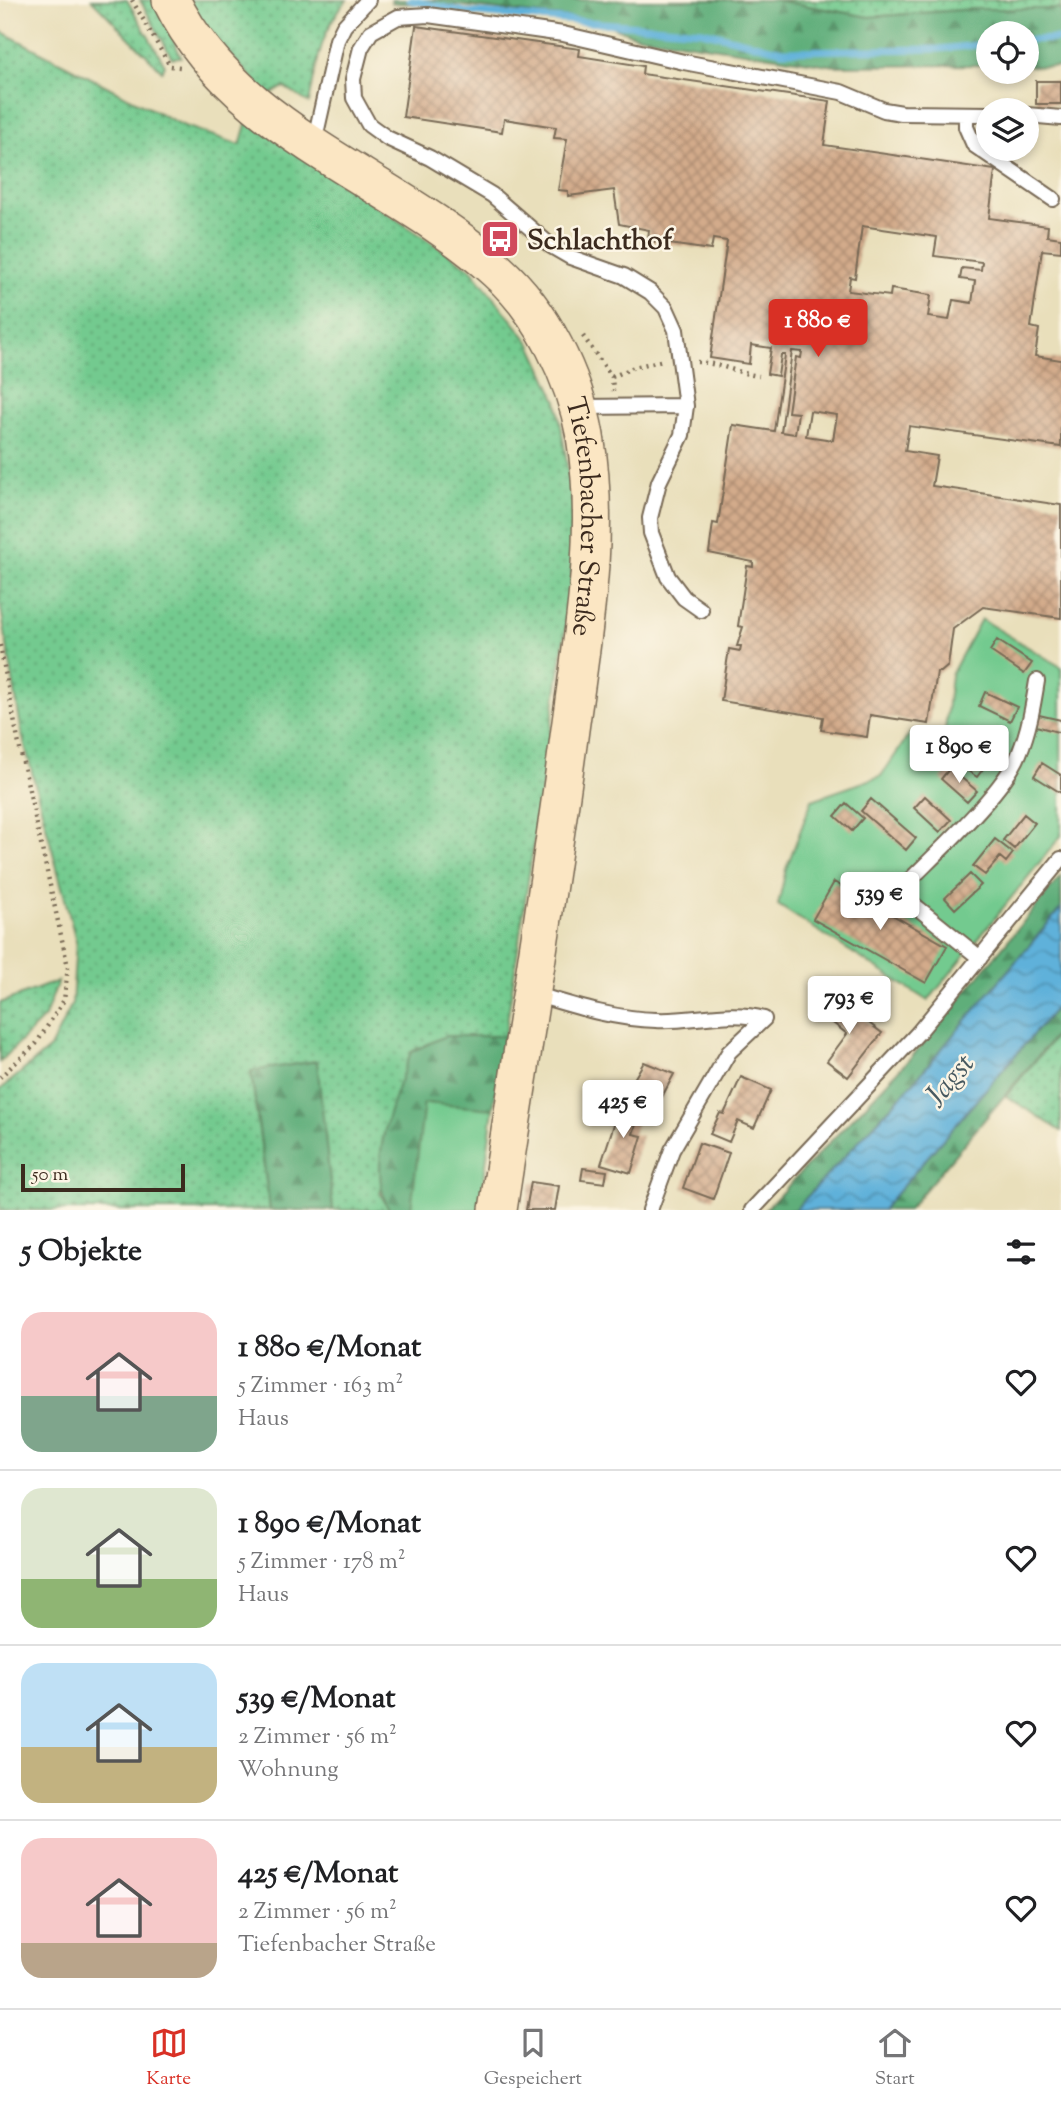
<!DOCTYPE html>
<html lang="de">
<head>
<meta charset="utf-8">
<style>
	:root { --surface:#fff; --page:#f6f6f6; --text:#202124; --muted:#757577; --line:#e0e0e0; --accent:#d93025 }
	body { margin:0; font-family:"Sorts Mill Goudy",serif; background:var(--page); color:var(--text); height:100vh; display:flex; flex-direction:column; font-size:26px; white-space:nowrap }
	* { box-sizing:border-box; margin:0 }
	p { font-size:23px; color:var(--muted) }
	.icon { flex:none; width:38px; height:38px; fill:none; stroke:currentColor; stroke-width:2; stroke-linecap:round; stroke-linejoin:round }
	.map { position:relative; height:1210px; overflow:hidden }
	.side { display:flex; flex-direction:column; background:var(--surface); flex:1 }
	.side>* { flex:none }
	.fabs { position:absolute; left:976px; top:21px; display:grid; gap:14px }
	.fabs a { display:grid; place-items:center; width:63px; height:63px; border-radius:50%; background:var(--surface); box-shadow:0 4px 10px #0003; font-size:35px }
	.scale { position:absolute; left:21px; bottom:18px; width:164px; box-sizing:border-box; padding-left:7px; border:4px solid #3b2a1e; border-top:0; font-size:19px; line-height:24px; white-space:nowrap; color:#3b2a1e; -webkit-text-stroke:5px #fcf5e5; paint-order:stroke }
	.price { position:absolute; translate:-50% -60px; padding:0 16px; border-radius:7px; background:#fff; color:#222; font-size:23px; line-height:46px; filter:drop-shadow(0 2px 4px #0008) }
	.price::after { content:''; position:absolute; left:50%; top:42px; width:21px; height:16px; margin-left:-10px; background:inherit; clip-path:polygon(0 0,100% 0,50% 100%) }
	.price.selected { background:var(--accent); color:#fff }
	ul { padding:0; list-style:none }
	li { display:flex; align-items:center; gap:21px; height:175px; padding:0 21px }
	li+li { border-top:2px solid var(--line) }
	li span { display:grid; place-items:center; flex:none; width:196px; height:140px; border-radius:21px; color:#555 }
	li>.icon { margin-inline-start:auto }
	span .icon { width:84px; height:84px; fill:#fffc; stroke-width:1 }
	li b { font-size:30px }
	h2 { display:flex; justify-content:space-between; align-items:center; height:84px; padding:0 21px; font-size:30px }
	.dock { display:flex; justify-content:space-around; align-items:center; height:98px; border-top:2px solid var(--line); background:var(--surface); font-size:19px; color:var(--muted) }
	.dock a { display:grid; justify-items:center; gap:4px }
	.dock .selected { color:var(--accent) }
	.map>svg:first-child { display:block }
	.grass { fill:url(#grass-dots); stroke:#577a56; stroke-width:2 }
	.forest { fill:url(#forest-firs); stroke:#4c6c4c; stroke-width:2 }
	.garden { fill:#73ca8f; stroke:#577a56; stroke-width:2 }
	.water { fill:url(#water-waves); stroke:#4c6e7c; stroke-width:2 }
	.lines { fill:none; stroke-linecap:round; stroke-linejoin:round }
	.stream { stroke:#5eb1da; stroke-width:7 }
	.building { fill:url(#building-cross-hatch); fill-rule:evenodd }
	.lane-casing { stroke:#786955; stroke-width:18 }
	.secondary-casing { stroke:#786955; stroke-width:40 }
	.path { stroke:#786955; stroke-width:4.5; stroke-dasharray:2 5; stroke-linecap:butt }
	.lane { stroke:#fff; stroke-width:14 }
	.secondary { stroke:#fbe6c3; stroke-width:37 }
	.labels { text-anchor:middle; stroke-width:5; stroke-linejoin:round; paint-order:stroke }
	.poi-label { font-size:28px; font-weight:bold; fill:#3b2a1e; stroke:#fcf5e5; text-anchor:start }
	.street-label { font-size:28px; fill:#3b2a1e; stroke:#fcf5e5 }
	.water-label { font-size:30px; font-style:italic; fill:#475960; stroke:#fcf5e5 }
</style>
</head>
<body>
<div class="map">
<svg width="1061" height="1210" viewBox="0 0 1061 1210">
	<defs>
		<pattern id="grass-dots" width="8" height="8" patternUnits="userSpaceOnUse" patternTransform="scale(1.75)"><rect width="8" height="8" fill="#73ca8f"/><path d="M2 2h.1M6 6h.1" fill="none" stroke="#60a474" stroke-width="1.8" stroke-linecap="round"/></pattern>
		<pattern id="forest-firs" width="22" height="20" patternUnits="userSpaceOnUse" patternTransform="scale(1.75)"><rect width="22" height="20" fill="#5eae7a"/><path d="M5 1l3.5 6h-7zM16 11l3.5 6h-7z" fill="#4f8e63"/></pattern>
		<pattern id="water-waves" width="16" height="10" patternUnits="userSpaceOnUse" patternTransform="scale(1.75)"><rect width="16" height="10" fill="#5eb1da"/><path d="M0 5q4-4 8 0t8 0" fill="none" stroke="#4f90b0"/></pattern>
		<pattern id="building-cross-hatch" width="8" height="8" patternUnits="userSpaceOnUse" patternTransform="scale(1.75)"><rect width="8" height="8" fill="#d3ab8b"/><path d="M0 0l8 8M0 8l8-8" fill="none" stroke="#ac8b71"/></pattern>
	</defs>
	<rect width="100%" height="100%" fill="#fcf5e5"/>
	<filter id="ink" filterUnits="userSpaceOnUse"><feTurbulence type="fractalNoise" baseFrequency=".0143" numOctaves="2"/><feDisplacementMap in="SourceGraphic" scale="14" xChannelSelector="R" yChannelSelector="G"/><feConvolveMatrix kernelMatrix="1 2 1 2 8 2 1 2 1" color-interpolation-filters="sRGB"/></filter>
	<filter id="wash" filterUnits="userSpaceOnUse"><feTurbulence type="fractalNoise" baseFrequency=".00686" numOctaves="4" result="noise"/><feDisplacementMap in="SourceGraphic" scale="28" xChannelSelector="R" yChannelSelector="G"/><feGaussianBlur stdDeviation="1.57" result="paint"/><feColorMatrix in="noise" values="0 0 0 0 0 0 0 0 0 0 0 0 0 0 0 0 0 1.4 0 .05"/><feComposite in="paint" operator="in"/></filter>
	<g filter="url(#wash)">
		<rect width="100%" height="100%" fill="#e9dfbb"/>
		<path class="grass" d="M92 0H127L165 65 162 71Z
			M140 0H156L181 57 172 58Z
			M189 0H347C320 30 317 65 309 103L284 87 269 95 203 27Z
			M775 0H1061V9H974L869 17Z
			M0 31 182 125 240 145 247 121 470 268 531 344 557 401 577 527 566 626 505 1036H445L380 1193 389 1210H333L316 1061 251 1072 270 1210H0V1090L50 1048 72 1004 76 941 22 734 0 603Z
			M58 981 45 1017 0 1062V1003Z
			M1061 1030V1131L1006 1096Z"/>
		<path class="forest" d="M391 0H775L869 17 974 9H1061V67L1027 66V33H989V65L835 66 633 35 599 21 456 5 392 3Z
			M1061 876V908L912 1084 795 1210H765L917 1051Z
			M1061 1002V1029L908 1210H882Z
			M445 1036H505L493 1109 424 1103 411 1210H389C365 1164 394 1097 411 1052Z
			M317 1061 333 1210H270L251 1071Z"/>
		<path class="garden" d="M981 619 1061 667V836L928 1001 778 905 786 869 812 800 881 776 911 732 945 731 951 675Z
			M424 1103 493 1109 480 1210H411Z"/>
		<path class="water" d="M1061 908V1002L882 1210H795L912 1084Z"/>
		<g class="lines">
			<path class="stream" d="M410 0 465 12 702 31 782 51 939 49 989 44
				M1027 40 1061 39"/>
		</g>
		<g id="blocks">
			<path class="building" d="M416 26 580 49 579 56 643 66 642 74 830 101 824 145 995 170 989 218 1048 226 1047 236 1061 238V252L1042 250 1031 327 1039 329 1035 356 1061 360V447L909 426 905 451 937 456 932 486 1061 505V618L983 607 953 629 948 666 941 672H937L929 724 870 715 867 737 821 730 823 717 721 701 729 649 740 651 741 646H737L743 627 738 626 747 566 753 567V562L709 553 713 523 718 524 733 425 774 431 785 355H781L778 376 767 374 771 348 751 345 749 364 710 358 727 241 713 239 711 250 648 241 649 230 619 224 614 190 568 196V191L558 190 567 139 554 138 556 127 504 119 502 132 403 117ZM862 226 937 237 934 256 982 262 981 270 962 268 960 279 975 281 972 303 953 300 949 320 928 317 931 295 891 289 890 296 848 291 850 277 855 278ZM792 351 802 352 801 358 796 357 788 412 798 413 795 434 781 432ZM810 411 837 415 833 440 806 436Z
				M1036 81H1061V104H1036Z
				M997 640 1032 663 1024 674 990 651Z
				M985 692 1017 707 1010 721 979 706Z
				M1039 715 1061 720V733L1036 726Z
				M986 741 998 749 977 777 965 769Z
				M1042 763 1061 775V793L1034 776Z
				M950 768 977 791 967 802 941 779Z
				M925 796 951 820 940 832 914 808Z
				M871 799 916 838 906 850 861 811Z
				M846 803 863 818 852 831 835 816Z
				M1024 814 1035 823 1014 849 1003 840Z
				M995 839 1013 853 1006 862 1000 857 985 875 973 866Z
				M970 874 981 885 955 909 945 898Z
				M834 882 947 946 926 983 813 919Z
				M832 995 882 1033 848 1077 827 1061 847 1034 819 1012Z
				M644 1062 674 1074 655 1110 626 1093Z
				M741 1077 771 1090 754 1128 738 1121 729 1142 710 1134 720 1113 724 1114Z
				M621 1103 641 1108 633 1134 642 1136 631 1173 601 1164Z
				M699 1143 729 1153 713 1199 683 1188Z
				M583 1168 607 1171 605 1183 581 1180Z
				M531 1182 559 1186 555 1210H526Z"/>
		</g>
	</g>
	<g filter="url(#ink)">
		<use href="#blocks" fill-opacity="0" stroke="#786955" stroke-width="2"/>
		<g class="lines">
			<g class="lane-casing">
				<path id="lane" d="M966 114V127L974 145 1053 199
					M1027 115 1061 118
					M314 143 337 40 344 26 368 0
					M686 406 682 435 659 482 650 518 651 533 668 577 684 598 701 610
					M580 407 686 406 676 330 666 308 650 292 624 276 570 257 551 246 492 195 430 158 387 138 369 125 354 98 353 79 361 48 371 32 398 17 428 15 563 34 684 62 841 92 884 110 902 113 989 114
					M980 958 898 892C930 859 1003 794 1019 754 1029 730 1033 706 1037 681
					M534 994C574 1006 614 1019 656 1020 692 1022 729 1009 764 1019L729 1052 672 1150 650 1210
					M752 1210 918 1033 1061 859"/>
			</g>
			<g class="secondary-casing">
				<g id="secondary">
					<path id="s1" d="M171 0C236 134 393 176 497 271 543 312 574 376 585 436 602 536 582 638 569 737 548 895 522 1052 498 1210"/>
				</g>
			</g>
			<path class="path" d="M132 0 170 66 180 67
				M583 336 612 377 613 391
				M697 362C719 363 737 373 759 376
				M612 377 634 367 664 360
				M0 645 18 740 68 967 64 1000 36 1044 0 1077"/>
			<use href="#lane" class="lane"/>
			<use href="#secondary" class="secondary"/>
		</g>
	</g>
	<defs>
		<g id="bus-square" transform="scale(2.0125)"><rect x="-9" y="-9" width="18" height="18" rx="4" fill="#d1495b" stroke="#fcf5e5"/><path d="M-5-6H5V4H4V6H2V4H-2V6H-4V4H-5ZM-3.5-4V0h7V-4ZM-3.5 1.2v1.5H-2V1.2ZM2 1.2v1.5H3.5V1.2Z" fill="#fff"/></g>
	</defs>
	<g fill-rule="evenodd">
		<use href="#bus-square" x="500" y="239"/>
	</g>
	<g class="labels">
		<g class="poi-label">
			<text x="527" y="249">Schlachthof</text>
		</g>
		<g class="street-label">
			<text dy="10" stroke="none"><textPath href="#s1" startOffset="700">Tiefenbacher Straße</textPath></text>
		</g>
		<g class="water-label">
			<text transform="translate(949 1079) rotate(-50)" y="10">Jagst</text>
		</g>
	</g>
</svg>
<div class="fabs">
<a><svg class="icon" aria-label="locate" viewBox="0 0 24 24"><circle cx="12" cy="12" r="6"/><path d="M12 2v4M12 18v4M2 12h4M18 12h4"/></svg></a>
<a><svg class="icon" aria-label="layers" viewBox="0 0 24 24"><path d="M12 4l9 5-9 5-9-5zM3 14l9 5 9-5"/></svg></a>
</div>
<div class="scale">50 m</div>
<b class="price selected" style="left:818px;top:359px">1 880 €</b>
<b class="price" style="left:959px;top:785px">1 890 €</b>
<b class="price" style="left:880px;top:932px">539 €</b>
<b class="price" style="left:849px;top:1036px">793 €</b>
<b class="price" style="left:623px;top:1140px">425 €</b>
</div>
<section class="side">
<h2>5 Objekte<svg class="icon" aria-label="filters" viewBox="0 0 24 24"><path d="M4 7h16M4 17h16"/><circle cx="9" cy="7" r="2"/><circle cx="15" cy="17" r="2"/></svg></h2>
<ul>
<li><span style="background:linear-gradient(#f6c9c9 60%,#7fa58c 0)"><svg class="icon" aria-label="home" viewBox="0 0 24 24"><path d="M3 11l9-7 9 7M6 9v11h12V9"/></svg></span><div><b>1 880 €/Monat</b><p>5 Zimmer · 163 m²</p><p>Haus</p></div><svg class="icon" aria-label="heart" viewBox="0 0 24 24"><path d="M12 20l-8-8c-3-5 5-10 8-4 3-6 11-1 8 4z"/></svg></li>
<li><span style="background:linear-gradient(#dfe7d0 65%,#8fb573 0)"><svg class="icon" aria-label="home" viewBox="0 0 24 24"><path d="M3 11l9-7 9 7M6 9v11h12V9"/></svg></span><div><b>1 890 €/Monat</b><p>5 Zimmer · 178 m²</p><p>Haus</p></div><svg class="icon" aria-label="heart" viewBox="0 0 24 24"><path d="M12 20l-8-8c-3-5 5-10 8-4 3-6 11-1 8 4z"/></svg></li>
<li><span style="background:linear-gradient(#bfe0f5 60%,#c2b280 0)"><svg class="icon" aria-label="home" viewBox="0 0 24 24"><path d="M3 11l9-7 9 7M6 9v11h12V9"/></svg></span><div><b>539 €/Monat</b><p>2 Zimmer · 56 m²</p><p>Wohnung</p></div><svg class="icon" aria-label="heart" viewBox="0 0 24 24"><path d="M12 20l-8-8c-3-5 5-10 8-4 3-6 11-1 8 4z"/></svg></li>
<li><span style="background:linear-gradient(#f6c9c9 75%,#b9a48a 0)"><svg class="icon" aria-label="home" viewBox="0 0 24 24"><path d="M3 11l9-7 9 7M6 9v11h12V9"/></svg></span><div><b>425 €/Monat</b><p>2 Zimmer · 56 m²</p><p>Tiefenbacher Straße</p></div><svg class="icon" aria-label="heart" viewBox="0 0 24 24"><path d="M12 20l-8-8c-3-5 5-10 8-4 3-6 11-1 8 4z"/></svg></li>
</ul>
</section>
<nav class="dock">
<a class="selected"><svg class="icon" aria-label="map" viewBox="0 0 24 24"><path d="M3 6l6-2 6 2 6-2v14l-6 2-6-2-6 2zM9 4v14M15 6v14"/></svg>Karte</a>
<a><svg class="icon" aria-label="saved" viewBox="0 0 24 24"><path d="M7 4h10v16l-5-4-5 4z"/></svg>Gespeichert</a>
<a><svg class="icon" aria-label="home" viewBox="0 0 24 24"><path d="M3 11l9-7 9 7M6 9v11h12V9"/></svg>Start</a>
</nav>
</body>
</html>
